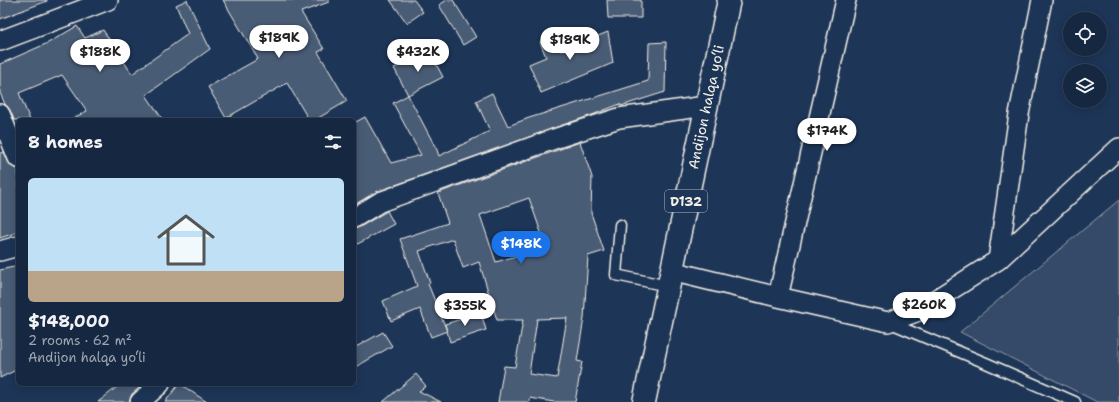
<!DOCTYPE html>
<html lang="en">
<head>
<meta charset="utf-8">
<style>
	:root { --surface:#162841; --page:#23344c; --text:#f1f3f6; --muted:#9ea6b1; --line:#35445a; --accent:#1a73e8 }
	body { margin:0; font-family:"Shantell Sans",sans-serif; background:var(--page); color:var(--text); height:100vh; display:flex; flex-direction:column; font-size:15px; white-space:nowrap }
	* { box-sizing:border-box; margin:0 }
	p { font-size:13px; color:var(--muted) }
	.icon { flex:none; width:22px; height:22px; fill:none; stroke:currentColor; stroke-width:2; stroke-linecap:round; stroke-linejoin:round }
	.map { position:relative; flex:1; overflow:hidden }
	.details { position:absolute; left:16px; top:118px; width:340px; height:268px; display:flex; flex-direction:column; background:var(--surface); border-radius:6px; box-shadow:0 2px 10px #0003,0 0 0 1px var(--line) }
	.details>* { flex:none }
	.fabs { position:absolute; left:1063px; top:12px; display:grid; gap:8px }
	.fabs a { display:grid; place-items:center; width:44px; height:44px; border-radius:50%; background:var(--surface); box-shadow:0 2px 10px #0003,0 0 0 1px var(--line); font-size:20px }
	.price { position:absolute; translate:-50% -34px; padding:0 9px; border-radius:14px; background:#fff; color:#222; font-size:13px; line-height:26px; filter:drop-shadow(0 1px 2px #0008) }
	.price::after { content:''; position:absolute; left:50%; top:24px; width:12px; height:9px; margin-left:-6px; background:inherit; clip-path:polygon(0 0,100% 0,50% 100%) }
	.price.on { background:var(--accent); color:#fff }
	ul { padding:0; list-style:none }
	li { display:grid; align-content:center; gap:8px; height:212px; padding:0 12px }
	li+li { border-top:1px solid var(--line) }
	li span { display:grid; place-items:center; height:124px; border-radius:6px; color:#555 }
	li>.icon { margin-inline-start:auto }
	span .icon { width:72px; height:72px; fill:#fffc; stroke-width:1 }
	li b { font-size:17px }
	h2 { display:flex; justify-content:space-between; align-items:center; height:48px; padding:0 12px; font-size:17px }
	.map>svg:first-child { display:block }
	.green { fill:#354a67; stroke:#949ea8 }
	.building { fill:#485b74; stroke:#f4f1e8; fill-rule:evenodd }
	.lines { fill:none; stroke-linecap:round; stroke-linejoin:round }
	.service-casing { stroke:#f4f1e8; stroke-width:13 }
	.minor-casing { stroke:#f4f1e8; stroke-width:22 }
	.trunk-casing { stroke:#f4f1e8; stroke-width:25 }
	.service { stroke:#1d3557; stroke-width:10 }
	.minor { stroke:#1d3557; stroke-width:19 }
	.trunk { stroke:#1d3557; stroke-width:22 }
	.labels { text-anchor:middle; stroke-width:3.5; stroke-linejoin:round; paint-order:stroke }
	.shield { fill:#1d3557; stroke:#b4b9bc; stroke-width:1 }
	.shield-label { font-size:13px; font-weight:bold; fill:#f4f1e8 }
	.street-label { font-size:14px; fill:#f4f1e8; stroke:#1d3557 }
</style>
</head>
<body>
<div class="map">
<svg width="1119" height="402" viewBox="0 0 1119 402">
	<rect width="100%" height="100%" fill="#1d3557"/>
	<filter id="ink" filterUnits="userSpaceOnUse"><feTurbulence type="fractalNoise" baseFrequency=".025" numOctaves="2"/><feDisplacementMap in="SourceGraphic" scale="8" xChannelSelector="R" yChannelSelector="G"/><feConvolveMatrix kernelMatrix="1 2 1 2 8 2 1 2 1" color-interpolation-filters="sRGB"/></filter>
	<g filter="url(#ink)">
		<path class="green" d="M1119 200V402H1097L960 332Z"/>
		<path class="building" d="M0 0H47V1L0 19Z
			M187 0 210 49 146 95 163 120H70L87 111 62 75 19 93 30 120H14L10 110 5 104 0 93V64L48 43 77 26 85 38 103 30 132 74 188 34 176 5Z
			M223 0H328L329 2 301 12 324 49 318 52 347 101 315 120H309L287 83 226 118 208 87 258 59Z
			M390 0H414L423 12 407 23Z
			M447 0H453L476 37 463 45 439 5Z
			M607 0H641V18H608Z
			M608 32 613 63 541 93 529 64 546 57 540 42 555 36 561 51Z
			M666 42 665 92 621 106 620 104 592 115 551 129 376 192 354 205V123L365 117 391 163 421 155 393 103 408 95 437 150 439 156 490 131 476 101 492 93 508 126 529 118 648 81 649 43Z
			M429 51 443 77 408 95 394 68Z
			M580 142 592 177 591 213 604 251 588 256 584 318 577 361 582 362 575 402H554L530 398V402H498L504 366 515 367 523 320H497L479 262 463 268 453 239 419 251 430 283 428 284 447 331 431 337 420 309 391 321 383 301 417 286 400 239 448 223 438 193ZM529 198 546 247 496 262 480 215ZM567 318 557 378 529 374 537 319Z
			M4 152 11 166 18 169V232L0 238V153Z
			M387 211 394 224 354 246V229L360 227Z
			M18 266V369L0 378V270Z
			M481 313 486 330 450 342 445 324Z
			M383 332 392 346 354 368V348Z
			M416 374 426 386 419 391 441 402H383Z
			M121 384H144L132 394 129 402H98Z
			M179 384H180L207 402H165Z"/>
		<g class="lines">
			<g class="service-casing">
				<path id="service" d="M620 225 616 275 668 286
					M888 322 986 363 1075 402"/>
			</g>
			<g class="minor-casing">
				<path id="minor" d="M0 41 108 0
					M0 114 18 158
					M354 218 380 202 554 139 619 118 706 106
					M0 251 18 246
					M998 260 1019 114 1042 0
					M671 271 778 297 888 322 916 312 998 260 1119 148
					M778 297 846 0
					M140 402 160 384"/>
			</g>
			<g class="trunk-casing">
				<path id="trunk" d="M644 402 729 0"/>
			</g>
			<use href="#service" class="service"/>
			<use href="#minor" class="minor"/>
			<use href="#trunk" class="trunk"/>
		</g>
	</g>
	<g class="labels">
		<rect class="shield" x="665" y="190" width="42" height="22" rx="3"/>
		<g class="shield-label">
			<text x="686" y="206">D132</text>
		</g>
		<g class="street-label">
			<text transform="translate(706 107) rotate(-78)" y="5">Andijon halqa yo‘li</text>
		</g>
	</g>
</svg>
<div class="fabs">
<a><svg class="icon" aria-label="locate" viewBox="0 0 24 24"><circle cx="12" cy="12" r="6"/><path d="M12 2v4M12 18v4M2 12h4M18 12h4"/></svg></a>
<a><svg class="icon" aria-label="layers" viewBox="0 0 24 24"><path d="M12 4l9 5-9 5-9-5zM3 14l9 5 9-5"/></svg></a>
</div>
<b class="price" style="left:279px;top:59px">$189K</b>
<b class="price" style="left:570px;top:61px">$189K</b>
<b class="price" style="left:100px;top:73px">$188K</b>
<b class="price" style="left:418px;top:73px">$432K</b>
<b class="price" style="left:827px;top:152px">$174K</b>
<b class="price on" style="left:521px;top:265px">$148K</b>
<b class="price" style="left:924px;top:326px">$260K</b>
<b class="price" style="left:465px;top:327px">$355K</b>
<section class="details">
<h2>8 homes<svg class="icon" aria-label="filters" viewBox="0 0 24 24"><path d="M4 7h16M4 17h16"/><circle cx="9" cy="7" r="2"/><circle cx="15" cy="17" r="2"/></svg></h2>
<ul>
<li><span style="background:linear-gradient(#bfe0f5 75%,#b9a48a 0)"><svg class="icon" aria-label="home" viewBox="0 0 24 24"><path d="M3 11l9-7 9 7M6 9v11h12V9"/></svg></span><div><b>$148,000</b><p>2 rooms · 62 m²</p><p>Andijon halqa yo‘li</p></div></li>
</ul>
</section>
</div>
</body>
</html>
